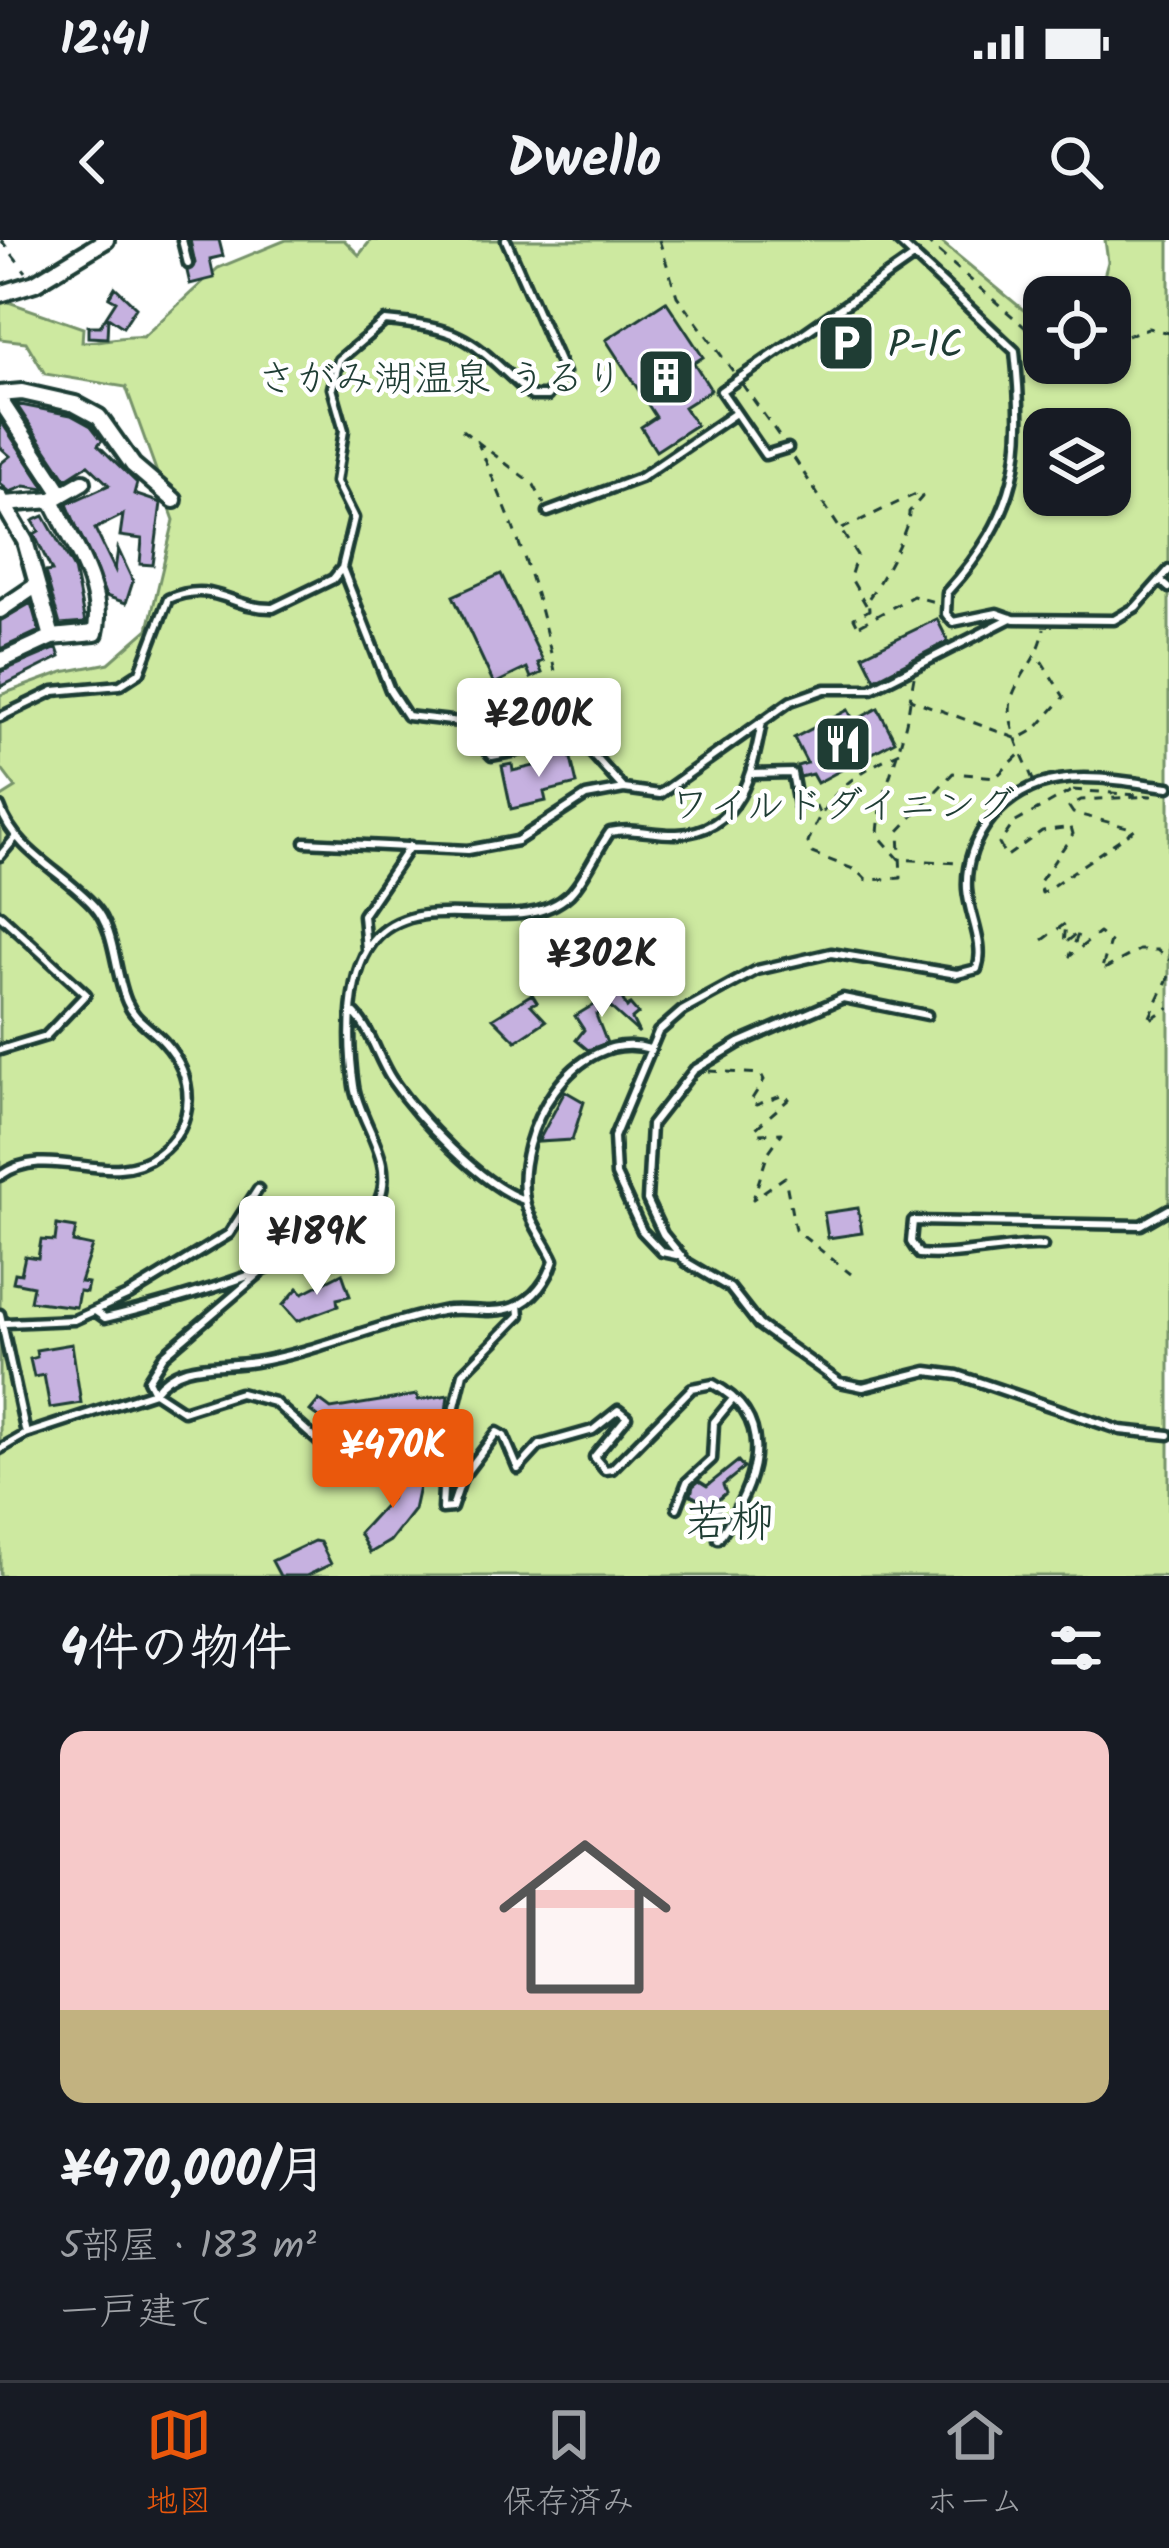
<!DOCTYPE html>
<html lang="ja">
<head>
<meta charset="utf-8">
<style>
	:root { --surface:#171b24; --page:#20242c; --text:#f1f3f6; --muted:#9ea1a6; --line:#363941; --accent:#ea580c }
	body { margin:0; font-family:Kalam,"Klee One",sans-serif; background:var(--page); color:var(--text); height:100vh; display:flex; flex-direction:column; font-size:45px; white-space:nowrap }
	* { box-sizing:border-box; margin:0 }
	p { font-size:39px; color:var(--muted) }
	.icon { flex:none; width:66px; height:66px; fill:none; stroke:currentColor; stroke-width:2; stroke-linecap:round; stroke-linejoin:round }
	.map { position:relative; height:1336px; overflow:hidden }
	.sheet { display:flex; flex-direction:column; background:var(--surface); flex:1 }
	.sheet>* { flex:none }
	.buttons { position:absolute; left:1023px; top:36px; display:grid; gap:24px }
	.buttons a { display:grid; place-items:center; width:108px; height:108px; border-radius:24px; background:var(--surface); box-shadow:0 3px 9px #0004; font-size:60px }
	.price { position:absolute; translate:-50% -102px; padding:0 27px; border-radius:12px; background:#fff; color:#222; font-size:39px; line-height:78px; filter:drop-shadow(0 3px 6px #0008) }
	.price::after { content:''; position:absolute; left:50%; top:72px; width:36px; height:27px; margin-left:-18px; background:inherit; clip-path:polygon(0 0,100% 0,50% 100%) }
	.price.active { background:var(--accent); color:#fff }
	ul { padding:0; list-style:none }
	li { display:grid; align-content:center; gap:24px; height:636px; padding:0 60px }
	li+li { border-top:3px solid var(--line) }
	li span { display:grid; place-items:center; height:372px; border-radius:24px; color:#555 }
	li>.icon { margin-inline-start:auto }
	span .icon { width:216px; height:216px; fill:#fffc; stroke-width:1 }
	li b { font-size:51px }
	h2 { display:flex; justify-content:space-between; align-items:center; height:144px; padding:0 60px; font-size:51px }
	.status { display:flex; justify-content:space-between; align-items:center; height:84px; padding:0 60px; background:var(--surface); direction:ltr }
	.status svg { height:33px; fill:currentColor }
	header { display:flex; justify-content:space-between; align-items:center; height:156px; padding:0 60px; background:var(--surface); font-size:54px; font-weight:800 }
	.dock { display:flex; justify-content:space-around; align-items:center; height:168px; border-top:3px solid var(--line); background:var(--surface); font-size:33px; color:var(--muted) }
	.dock a { display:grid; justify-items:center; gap:6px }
	.dock .active { color:var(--accent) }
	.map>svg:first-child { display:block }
	.green { fill:#cde9a0; stroke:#76936a; stroke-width:3; fill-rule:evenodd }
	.building { fill:#c6b1e0; stroke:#1f3d34; stroke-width:3 }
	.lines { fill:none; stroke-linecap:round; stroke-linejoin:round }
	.lane-casing { stroke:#1f3d34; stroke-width:15 }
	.street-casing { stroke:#1f3d34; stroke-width:22 }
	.path { stroke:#1f3d34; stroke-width:3; stroke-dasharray:9 9; stroke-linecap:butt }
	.lane { stroke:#fff; stroke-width:6 }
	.street { stroke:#fff; stroke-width:14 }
	.labels { text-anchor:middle; stroke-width:9; stroke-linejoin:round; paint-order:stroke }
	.poi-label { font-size:39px; fill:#1f3d34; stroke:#fff; text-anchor:start }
	.quarter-label { font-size:45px; fill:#1f3d34; stroke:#fff }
</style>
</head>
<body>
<div class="status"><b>12:41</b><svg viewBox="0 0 49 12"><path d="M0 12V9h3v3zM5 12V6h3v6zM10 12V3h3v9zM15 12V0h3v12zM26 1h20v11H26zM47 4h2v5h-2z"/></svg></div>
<header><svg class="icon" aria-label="back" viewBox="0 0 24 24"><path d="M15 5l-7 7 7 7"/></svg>Dwello<svg class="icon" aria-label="search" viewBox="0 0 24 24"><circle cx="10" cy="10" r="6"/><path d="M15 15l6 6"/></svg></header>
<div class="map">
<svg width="1169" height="1336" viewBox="0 0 1169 1336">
	<rect width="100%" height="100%" fill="#fff"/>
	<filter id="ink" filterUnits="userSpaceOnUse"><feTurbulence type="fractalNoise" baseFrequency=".00833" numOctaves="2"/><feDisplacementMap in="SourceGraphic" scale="24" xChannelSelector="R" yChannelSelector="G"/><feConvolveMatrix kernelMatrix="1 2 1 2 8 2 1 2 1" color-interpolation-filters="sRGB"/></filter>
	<g filter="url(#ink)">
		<path class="green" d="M286 0H344L359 15 371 0H939L1044 87V123H1110V57H1098L1108 22 1105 0H1169V1336H0V558L16 548 0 527V455L63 432 109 423 148 389 174 280 126 147 45 134 26 102 0 99V59L83 88 82 102C105 102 120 95 143 97L218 28ZM1044 189H1110V255H1044Z"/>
		<path class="building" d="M190 0H219L223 16 210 19 214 38 190 44 187 31 195 23Z
			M115 47 136 67 123 87 108 77 107 98 88 97V86H100L116 61 109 57Z
			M666 61 703 117 694 123 711 150 684 167 696 185 656 211 641 187 656 177 606 100Z
			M16 164 71 175 91 186 102 200 98 205 137 243 134 254 161 263 153 325 140 324 142 299 120 296 123 275 95 289 115 330 118 309 133 341 126 363 106 356 67 264 109 245 88 225 66 239Z
			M0 180 45 248 44 249 25 246 10 252 0 244V224L10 216 0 207Z
			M44 276 74 329 85 383 60 385 45 332 52 331 34 294 39 291 33 281Z
			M501 334 543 421 538 423 542 433 531 438 527 428 494 444 453 356Z
			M31 363 39 391 0 409V381Z
			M937 379 948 401 875 439 863 415Z
			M57 408 60 417 0 447V432Z
			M878 468 895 501 817 543 812 534 800 537 797 526 807 523 794 498 848 470 854 481Z
			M569 510 577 544 544 552 546 561 511 569 502 526 512 524 513 531 547 523 545 516Z
			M618 750 627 768 630 765 638 774 632 779 639 793 610 767 596 775 607 803 588 810 576 800 584 790 575 776Z
			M532 754 537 762 531 765 546 781 516 801 493 778Z
			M565 851 584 862 572 900 538 902Z
			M858 968 862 993 828 998 824 973Z
			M57 985 76 988 73 1002 92 1006 80 1042 88 1043 86 1052 79 1051 76 1067 30 1061 33 1046 13 1042 15 1033 21 1034 25 1016 38 1018 41 1000 55 1001Z
			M342 1033 350 1056 337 1059 338 1066 297 1081 283 1065 298 1048 303 1053Z
			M72 1104 81 1163 50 1168 44 1135 34 1137 30 1119 37 1117 36 1110Z
			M417 1155 418 1160 448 1155 446 1172 395 1183 398 1202 331 1214 326 1183 310 1171 319 1160 331 1169Z
			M738 1221 744 1228 723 1245 726 1253 713 1264 719 1270 703 1286 695 1279 708 1265 691 1255 693 1246 699 1241 707 1246Z
			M399 1227 422 1233 414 1270 390 1301 370 1313 359 1293 392 1257Z
			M314 1301 320 1302 331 1324 306 1336H280L272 1321Z"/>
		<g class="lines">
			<g class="lane-casing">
				<path id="lane" d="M182 0 188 24
					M897 0 1015 111C1026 215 1019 273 947 352L946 374 953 382 997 373 1014 379 1114 380 1136 367 1169 330
					M788 208 765 215 721 151 915 16
					M548 272 640 238 734 174
					M342 328 390 450 407 476 460 482 492 516 579 499 624 549
					M1160 340 1169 348
					M0 477 54 451 120 445 140 432 168 359C215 339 231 369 273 368L333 339 342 328 354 278 336 242 344 190 332 148 339 120 385 81C470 88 472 103 532 156H547L564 133 506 0
					M751 534 792 533 798 565
					M0 567C15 612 64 632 94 666 116 690 114 733 127 762 135 781 151 787 164 802 195 836 198 884 158 914 109 951 50 900 0 936
					M305 602 468 610 517 601 586 556 624 549 660 554 791 461 825 449H871L1011 378
					M0 616 16 597
					M0 675 86 754 46 796 0 810
					M366 709 363 675 410 606
					M355 774C372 792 378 819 392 840 418 878 481 945 524 960
					M927 775 843 758 739 803 694 830 651 885 647 960 663 994 686 1022 730 1048 759 1085 839 1142 863 1147 927 1131 958 1135 1120 1190 1169 1195
					M1043 1006C1002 1004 959 1018 919 1014L911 1002 913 981 1141 985 1169 969
					M681 1016 662 1012 642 991 616 935 614 897 658 792 682 771 757 730 831 713 957 734 977 729C986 705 969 676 967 649 964 597 1005 547 1059 540 1094 534 1133 543 1169 547
					M260 1033 164 1115 148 1140 154 1152 183 1171 240 1153 274 1162 319 1202
					M519 1065 520 1075 463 1133 445 1208 442 1269 452 1268 462 1238 497 1192 504 1196 518 1229 540 1205 593 1190 618 1170 627 1177 594 1217 605 1230 612 1229 692 1148 713 1144C782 1181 754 1249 718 1299
					M95 1071 105 1078C161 1065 356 1012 379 960 396 920 360 884 354 846 348 805 345 728 378 696 428 647 519 701 570 654 585 639 597 610 610 592 634 587 653 595 677 594 741 591 752 534 762 482
					M0 1074 26 1194
					M6 1083 74 1080 129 1055 229 994 258 949
					M0 1209 26 1194 154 1152C179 1119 218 1128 255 1122 318 1112 378 1083 441 1071 465 1066 490 1076 514 1067 534 1059 548 1040 554 1020 546 1002 528 979 525 960 513 894 574 786 650 809
					M677 1268 687 1242 712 1219 714 1182 733 1159"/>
			</g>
			<g class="street-casing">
				<path id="street" d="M0 54 35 43 106 0
					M0 154 22 152 75 164 99 177 133 225 174 260
					M0 160 62 254
					M0 258 25 301 52 397
					M5 264 52 260 83 242
					M0 370 37 345
					M0 421 52 397 95 393C106 350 70 299 52 260"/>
			</g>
			<path class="path" d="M1 0 26 32
				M659 0 677 56 733 131
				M925 0 1044 104
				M1110 102 1148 88 1169 93
				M742 144 782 200
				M462 190 534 245 544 264
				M477 201C503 261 530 324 545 388 554 423 558 455 573 488
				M794 218 857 315 850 337 869 370
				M842 289 920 252 922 257 909 272C910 289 879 344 868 359L869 370 854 378 858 386
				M860 385 913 356 938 363
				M914 437 910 459 1018 499 1036 489 1064 457 1037 414
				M910 461C904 507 880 549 878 595L899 619 957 623
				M900 512C853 534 825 554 808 603L812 613 858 631 867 640 901 638 899 591 953 533 996 537 1022 512
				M1033 540C1024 517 1004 482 1012 457 1021 431 1041 416 1044 388
				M1073 550 1151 556 1081 560 1069 567 1073 573 1135 589 1042 653 1039 643 1073 594 1071 587 1042 591 1006 617 999 604 1014 583Z
				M804 557 812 556 819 573
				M1043 700 1066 683 1064 704 1079 692 1070 716 1099 693 1110 702 1101 731 1139 710H1157L1169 720
				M1169 736 1148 781 1169 767
				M709 831 761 834 764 840 750 862 756 865 784 855 789 859 756 888 757 894 782 893 768 913 753 959 785 937 795 990 851 1034"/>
			<use href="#lane" class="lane"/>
			<use href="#street" class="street"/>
		</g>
	</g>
	<defs>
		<g id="parking-square" transform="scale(3)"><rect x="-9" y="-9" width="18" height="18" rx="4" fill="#1f3d34" stroke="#fff"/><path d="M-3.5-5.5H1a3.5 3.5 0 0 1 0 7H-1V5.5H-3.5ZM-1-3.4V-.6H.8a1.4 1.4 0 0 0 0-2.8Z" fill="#fff"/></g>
		<g id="building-square" transform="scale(3)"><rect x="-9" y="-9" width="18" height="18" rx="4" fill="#1f3d34" stroke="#fff"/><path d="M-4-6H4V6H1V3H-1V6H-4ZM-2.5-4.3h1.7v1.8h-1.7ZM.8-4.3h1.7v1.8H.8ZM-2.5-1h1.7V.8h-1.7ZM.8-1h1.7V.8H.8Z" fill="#fff"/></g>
		<g id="restaurant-square" transform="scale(3)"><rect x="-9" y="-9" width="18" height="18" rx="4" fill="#1f3d34" stroke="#fff"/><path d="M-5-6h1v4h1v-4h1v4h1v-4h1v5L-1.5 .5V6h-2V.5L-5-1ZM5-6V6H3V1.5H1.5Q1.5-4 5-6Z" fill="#fff"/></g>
	</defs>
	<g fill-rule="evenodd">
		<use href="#parking-square" x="846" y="103"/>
		<use href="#building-square" x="666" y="137"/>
		<use href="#restaurant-square" x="843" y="504"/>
	</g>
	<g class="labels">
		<g class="poi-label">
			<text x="888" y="117">P-1C</text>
			<text x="624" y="151" text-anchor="end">さがみ湖温泉 うるり</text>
			<text x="843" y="578" text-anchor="middle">ワイルドダイニング</text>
		</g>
		<g class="quarter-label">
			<text x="730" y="1296">若柳</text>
		</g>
	</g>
</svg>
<div class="buttons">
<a><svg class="icon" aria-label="locate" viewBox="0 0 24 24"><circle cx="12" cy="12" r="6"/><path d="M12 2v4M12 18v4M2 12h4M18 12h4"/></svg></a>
<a><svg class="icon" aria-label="layers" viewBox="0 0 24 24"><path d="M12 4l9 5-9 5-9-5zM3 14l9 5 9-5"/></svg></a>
</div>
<b class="price" style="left:539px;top:540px">¥200K</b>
<b class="price" style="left:602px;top:780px">¥302K</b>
<b class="price" style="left:317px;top:1058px">¥189K</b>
<b class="price active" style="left:393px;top:1271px">¥470K</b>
</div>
<section class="sheet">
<h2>4件の物件<svg class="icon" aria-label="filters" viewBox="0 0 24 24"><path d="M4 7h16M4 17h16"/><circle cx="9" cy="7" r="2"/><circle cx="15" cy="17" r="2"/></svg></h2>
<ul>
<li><span style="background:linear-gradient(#f6c9c9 75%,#c2b280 0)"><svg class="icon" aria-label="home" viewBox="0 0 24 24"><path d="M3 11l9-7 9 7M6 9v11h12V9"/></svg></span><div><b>¥470,000/月</b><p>5部屋 · 183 m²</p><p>一戸建て</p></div></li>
</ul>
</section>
<nav class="dock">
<a class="active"><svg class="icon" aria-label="map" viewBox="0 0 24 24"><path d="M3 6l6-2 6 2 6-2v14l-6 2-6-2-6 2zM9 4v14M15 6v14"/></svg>地図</a>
<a><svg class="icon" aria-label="saved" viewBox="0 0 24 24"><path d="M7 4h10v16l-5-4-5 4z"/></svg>保存済み</a>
<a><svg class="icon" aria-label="home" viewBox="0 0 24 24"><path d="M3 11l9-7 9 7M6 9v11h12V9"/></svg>ホーム</a>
</nav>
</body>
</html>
